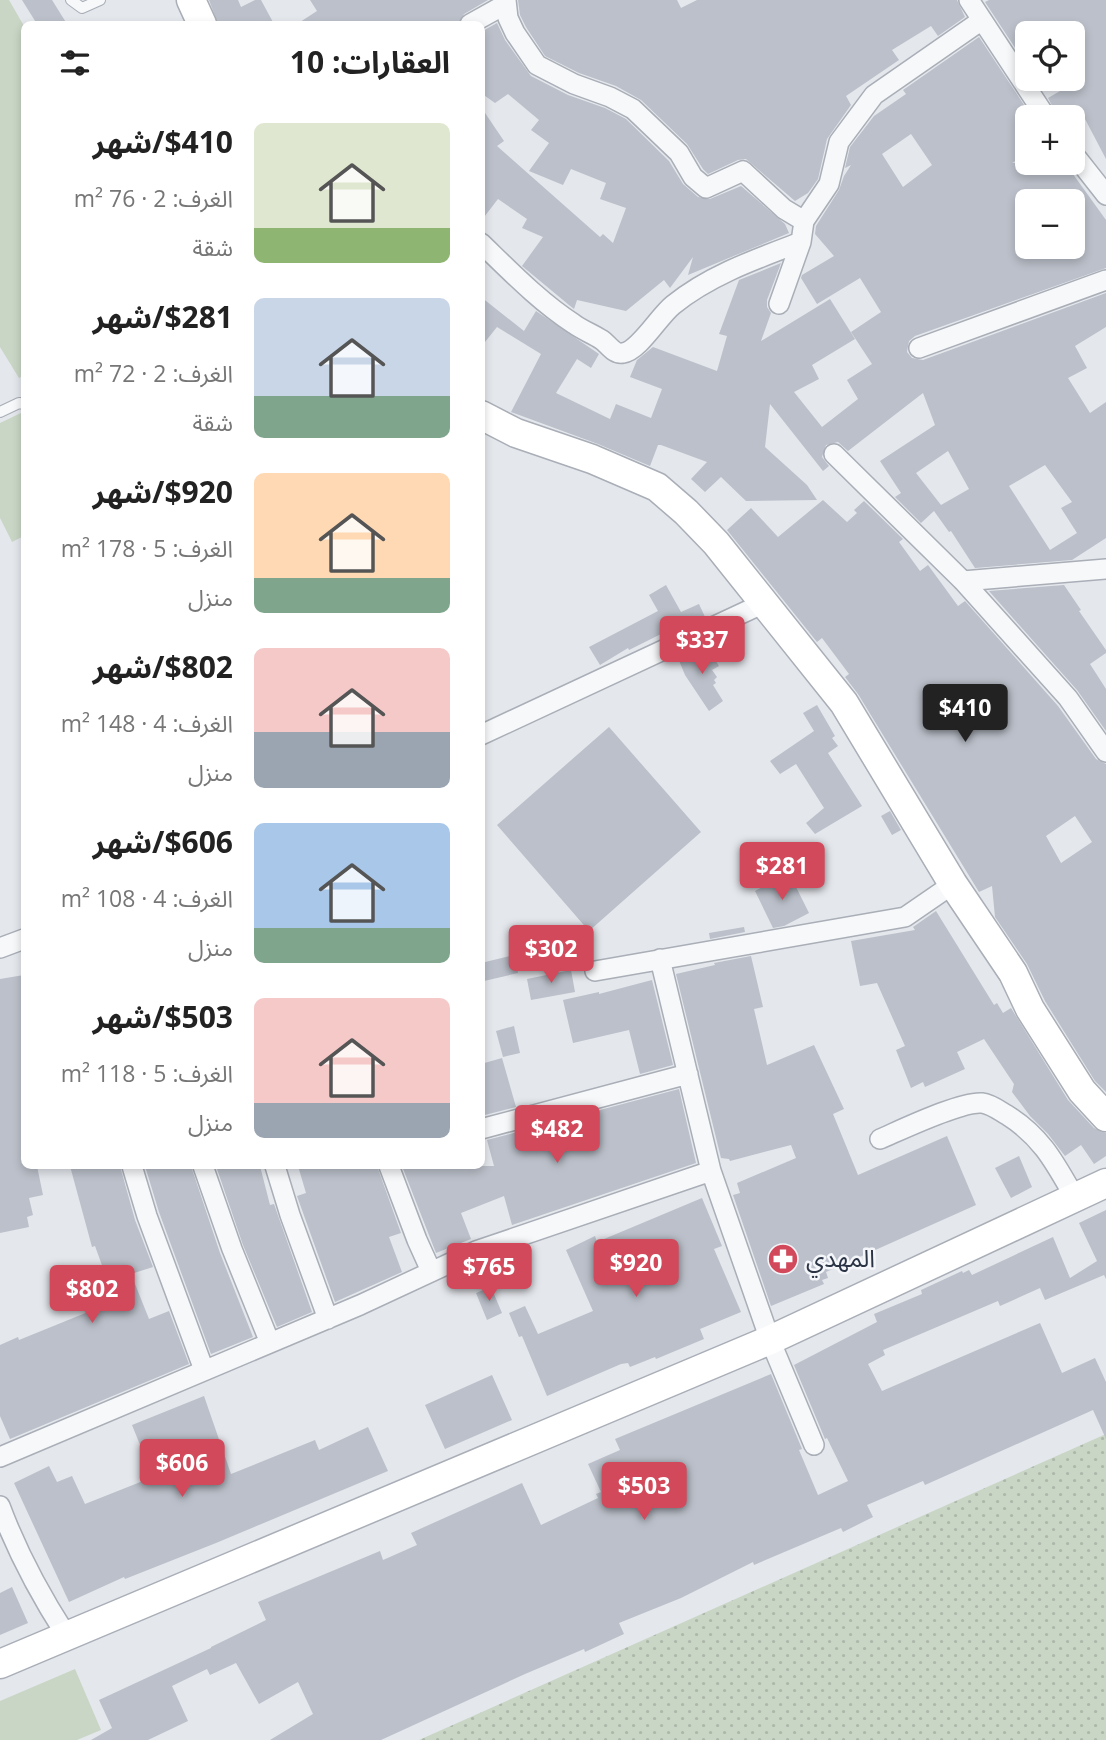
<!DOCTYPE html>
<html lang="ar">
<head>
<meta charset="utf-8">
<style>
	:root { --surface:#fff; --page:#f2f2f2; --text:#222; --muted:#767676; --accent:#d1495b }
	body { margin:0; font-family:"Open Sans","Noto Sans Arabic",sans-serif; background:var(--page); color:var(--text); direction:rtl; height:100vh; display:flex; flex-direction:column; font-size:26px; white-space:nowrap }
	* { box-sizing:border-box; margin:0 }
	p { font-size:23px; color:var(--muted) }
	.icon { flex:none; width:38px; height:38px; fill:none; stroke:currentColor; stroke-width:2; stroke-linecap:round; stroke-linejoin:round }
	.map { position:relative; flex:1; overflow:hidden; direction:ltr }
	.details { position:absolute; left:21px; top:21px; width:464px; height:1148px; display:flex; flex-direction:column; background:var(--surface); border-radius:10px; box-shadow:0 4px 10px #0003; direction:rtl }
	.details>* { flex:none }
	.buttons { position:absolute; left:1015px; top:21px; display:grid; gap:14px }
	.buttons a { display:grid; place-items:center; width:70px; height:70px; border-radius:10px; background:var(--surface); box-shadow:0 4px 10px #0003; font-size:35px }
	.price { position:absolute; translate:-50% -60px; padding:0 16px; border-radius:7px; background:var(--accent); color:#fff; font-size:23px; line-height:46px; filter:drop-shadow(0 2px 4px #0008) }
	.price::after { content:''; position:absolute; left:50%; top:42px; width:21px; height:16px; margin-left:-10px; background:inherit; clip-path:polygon(0 0,100% 0,50% 100%) }
	.price.current { background:#222; color:#fff }
	ul { padding:0; list-style:none }
	li { display:flex; align-items:center; gap:21px; height:175px; padding:0 35px }
	li span { display:grid; place-items:center; flex:none; width:196px; height:140px; border-radius:10px; color:#555 }
	li>.icon { margin-inline-start:auto }
	span .icon { width:84px; height:84px; fill:#fffc; stroke-width:1 }
	li b { font-size:30px }
	h2 { display:flex; justify-content:space-between; align-items:center; height:84px; padding:0 35px; font-size:30px }
	.map>svg:first-child { display:block }
	.grass { fill:url(#grass-dots) }
	.green { fill:#c9d6c5 }
	.building { fill:#bbc0ca; fill-rule:evenodd }
	.lines { fill:none; stroke-linecap:round; stroke-linejoin:round }
	.lane-casing { stroke:#a9aeb7; stroke-width:12 }
	.street-casing { stroke:#a9aeb7; stroke-width:22 }
	.secondary-casing { stroke:#a9aeb7; stroke-width:31 }
	.lane { stroke:#f7f8fa; stroke-width:10 }
	.street { stroke:#f7f8fa; stroke-width:19 }
	.secondary { stroke:#fff; stroke-width:28 }
	.labels { text-anchor:middle; stroke-width:5; stroke-linejoin:round; paint-order:stroke }
	.poi-label { font-size:24px; fill:#2b3445; stroke:#f4f6f9; text-anchor:start }
</style>
</head>
<body>
<div class="map">
<svg width="1106" height="1740" viewBox="0 0 1106 1740">
	<defs>
		<pattern id="grass-dots" width="8" height="8" patternUnits="userSpaceOnUse" patternTransform="scale(1.75)"><rect width="8" height="8" fill="#c9d6c5"/><path d="M2 2h.1M6 6h.1" fill="none" stroke="#adb8ab" stroke-width="1.8" stroke-linecap="round"/></pattern>
	</defs>
	<rect width="100%" height="100%" fill="#e4e7ec"/>
	<path class="grass" d="M1106 1434V1740H419Z"/>
	<path class="green" d="M0 0H9L24 26V375L19 378 0 347Z
		M23 412 24 536 12 542 0 518V423Z
		M75 1669 101 1730 77 1740H0V1701Z"/>
	<path class="building" d="M22 0H52L67 24H37Z
		M209 0H238L241 7 255 0H261L274 24H218Z
		M310 0H488L464 14 458 24H297L317 11Z
		M518 0H677L681 8 697 0H957L965 17 938 36 931 26 892 50 899 60 846 96 851 105 827 139 818 179 808 193 795 201 746 159 738 160 708 174 703 169 687 144 641 100 616 86 579 73 545 56 526 27 520 15Z
		M989 0H1106V159L1085 119 1073 127V117H1058L1048 98 1079 80 1073 69V33H1027V66L985 2Z
		M497 23 505 40 531 76 568 95 605 108 626 119 669 161 683 184 698 197 710 199 741 186 785 224 789 233 688 275 693 257 670 288 664 280 626 311 577 300 574 309 569 305 522 266 543 237 522 228 527 219 498 199 481 221V107L504 141 497 146 600 237 603 234 613 243 626 208 600 199 606 183 571 169 563 185 529 171 549 143 531 130 539 120 508 94 495 103 481 93V32Z
		M979 37 1032 117H1027V154L1012 163H1065L1106 220V268L915 336 909 341 907 352 912 358 923 360 1106 293V327L1075 346 1087 368 1068 378 1090 413 1106 402V538L1072 560 975 568 951 531 949 532 934 511 921 523 895 497 901 493 880 461 935 425 923 393 848 451 838 442 826 445 822 457 829 466 823 471 770 404 765 447 807 485 817 500 746 501 721 477 705 492 691 479 707 462 661 445H658L650 466 598 444 511 412 541 354 497 327 481 347V297L524 331 536 311 599 354 591 368 577 359 556 393 610 419 616 404 651 418 662 389 630 377 637 360 653 347 717 371 727 336 719 334 739 280 781 263 767 300V307L771 313 761 341 830 299 855 339 812 365 819 379 794 392 822 427 858 399 847 380 872 364 851 332 881 312 860 278 817 304 801 278 802 275 834 256 815 234 816 226 839 190 844 176 851 165 845 168 850 147 874 116 906 94 903 90ZM911 134 932 165 903 187 882 154ZM1016 201H1073V247H1027V219ZM948 451 969 489 941 505 916 473ZM1045 465 1072 502 1061 508 1077 533 1050 550 1009 486Z
		M823 500 847 522 857 513 854 510 864 501 903 539 899 542 920 571 928 565 958 606 965 601 1058 706 1096 759 1106 764V1092L1095 1081 1045 1001 1027 964 995 917 992 886 979 892 858 694 845 677 849 674 822 638 817 642 727 530 751 508 778 537ZM1075 816 1092 842 1061 863 1046 836Z
		M666 585 681 612 699 604 705 617 668 634 667 631 629 650 628 648 600 665 589 647 658 611 649 595Z
		M1064 585 1081 610 1079 611 1106 650V653L1090 664 1106 689V731L1077 690 989 591Z
		M700 646 705 656 711 653 719 666 712 670 717 677 714 680 716 683 713 685 723 701 709 711 685 675 678 658Z
		M817 705 835 736 832 738 838 746 828 753 862 806 815 834 806 823 824 808 796 764 780 774 770 761 814 731 803 713Z
		M609 727 701 832 589 931 497 825Z
		M890 811 901 830 892 835 881 816Z
		M789 873 809 913 784 926 773 928 755 891Z
		M936 911 994 1005 997 1003 1003 1013 1011 1008 1068 1100 1094 1128 1106 1133V1156L1094 1164 1081 1145 1065 1156 1048 1134 1030 1116 1012 1092 1014 1084 984 1039 957 1052 965 1069 925 1087 923 1082 911 1088 896 1050 905 1046 877 983 860 986 851 941 915 930 913 927Z
		M744 927 745 932 710 939 709 933Z
		M514 955 518 973 484 981 481 963Z
		M751 956 763 1007 754 1009 767 1065 814 1045 844 1109 833 1114 858 1175 947 1136 976 1205 826 1272 828 1278 822 1280 824 1284 771 1306 733 1195 740 1193 737 1183 796 1158 791 1145 730 1161 729 1159 721 1158 676 974 715 965 714 963Z
		M571 970 575 992 531 1000 527 979Z
		M24 975V1166H37L43 1195 29 1198 33 1215 27 1217 29 1227 0 1233V979Z
		M652 980 673 1065 640 1074 629 1030 573 1043 563 1000 599 992V994Z
		M514 1026 520 1053 503 1057 496 1031Z
		M502 1058 516 1107 481 1116V1064Z
		M679 1089 696 1163 512 1225 504 1196 461 1213 471 1239 436 1253 402 1166H494L487 1140Z
		M1019 1156 1032 1187 1011 1198 995 1168Z
		M70 1166H120L135 1220 153 1267 131 1274 149 1319 169 1311 189 1364 10 1439 0 1416V1345L18 1337 19 1340 115 1301 95 1246 92 1247Z
		M145 1166H191L220 1253 253 1337 211 1354 159 1212Z
		M216 1166H260L270 1205 274 1204 312 1312 277 1327 243 1245Z
		M298 1166H377L401 1233 389 1237 402 1272 335 1302 297 1196 306 1193Z
		M702 1198 722 1246 714 1249 741 1312 700 1329 704 1339 656 1359 655 1357 630 1367 628 1363 621 1364 547 1396 522 1336 519 1337 509 1313 525 1306 538 1334 593 1311 566 1250 595 1236 597 1242Z
		M1106 1210V1279L1104 1275 1045 1300 1040 1288 1000 1306 998 1301 883 1350 885 1355 868 1364 882 1391 1040 1323 1062 1373 1095 1358 1106 1382V1439L1093 1410 925 1485 923 1481 867 1505 873 1517 843 1532 841 1528 754 1565 753 1562 681 1598 619 1623 624 1634 585 1652 584 1649 525 1674 381 1740H270L313 1714 298 1682 259 1704 236 1663 210 1675 207 1669 172 1686 188 1721 148 1740H91L112 1728 99 1700 211 1648V1647L266 1620 258 1602 380 1551 383 1560 417 1545 411 1533 522 1483 541 1525 598 1498 596 1494 601 1492 588 1464 620 1450 615 1439 771 1374 802 1449 799 1450 818 1495 848 1481 827 1438 825 1439 794 1365 877 1322 874 1314 922 1294 921 1290 962 1271 963 1273 969 1270 972 1275 1053 1237 1070 1278 1097 1261 1079 1223Z
		M491 1287 502 1313 487 1320 476 1293Z
		M492 1375 512 1420 445 1449 425 1405Z
		M204 1396 231 1474 315 1440 319 1450 368 1427 388 1471 216 1543 125 1579 124 1577 69 1602 14 1483 49 1466 57 1482 72 1476 85 1504 153 1477 132 1425Z
		M12 1587 28 1623 0 1635V1593Z"/>
	<g class="lines">
		<g class="lane-casing">
			<path id="lane" d="M71 0 82 8 100 0
				M0 412 19 403 24 404"/>
		</g>
		<g class="street-casing">
			<path id="street" d="M506 0 508 18 515 33 537 65 574 84 610 97 633 109 679 153 693 177 706 188 743 171 784 209 804 221
				M969 0 1046 117
				M470 24 506 4
				M1073 153 1106 195
				M481 243C510 271 540 302 574 324 582 330 593 334 602 340 608 344 614 355 623 353 639 351 659 316 673 305 710 275 756 259 801 242
				M779 304 801 242 804 221 829 184 839 142 874 95 982 20
				M919 348 1106 280
				M834 454 963 581 1068 698 1106 752
				M963 581 1106 569
				M481 735 764 603
				M0 948 24 939
				M660 959 711 1171 770 1340 814 1445
				M595 971 905 917 953 884
				M481 1129 688 1074
				M880 1139C901 1130 961 1101 982 1103 991 1104 1000 1111 1007 1115 1042 1137 1055 1163 1075 1198
				M132 1166 147 1216 204 1370
				M203 1166 232 1249 270 1343
				M275 1166 290 1215 328 1319
				M389 1166 417 1240 431 1271
				M0 1457 360 1305 476 1251 711 1171
				M0 1506C17 1552 39 1593 66 1635"/>
		</g>
		<g class="secondary-casing">
			<path id="secondary" d="M191 0 202 24
				M481 415 516 433 592 459 657 487 686 512 716 543 844 703 953 884 1013 973 1030 1009 1082 1091 1106 1117
				M0 1664 770 1340 1106 1183"/>
		</g>
		<use href="#lane" class="lane"/>
		<use href="#street" class="street"/>
		<use href="#secondary" class="secondary"/>
	</g>
	<defs>
		<g id="pharmacy-disc" transform="scale(1.575)"><circle r="9.5" fill="#d1495b" stroke="#f4f6f9"/><path d="M-2-6h4v4h4v4h-4v4h-4v-4h-4v-4h4Z" fill="#fff"/></g>
	</defs>
	<g fill-rule="evenodd">
		<use href="#pharmacy-disc" x="783" y="1259"/>
	</g>
	<g class="labels">
		<g class="poi-label">
			<text x="806" y="1267">المهدي</text>
		</g>
	</g>
</svg>
<div class="buttons">
<a><svg class="icon" aria-label="locate" viewBox="0 0 24 24"><circle cx="12" cy="12" r="6"/><path d="M12 2v4M12 18v4M2 12h4M18 12h4"/></svg></a>
<a>+</a>
<a>−</a>
</div>
<b class="price" style="left:702px;top:676px">$337</b>
<b class="price current" style="left:965px;top:744px">$410</b>
<b class="price" style="left:782px;top:902px">$281</b>
<b class="price" style="left:551px;top:985px">$302</b>
<b class="price" style="left:557px;top:1165px">$482</b>
<b class="price" style="left:636px;top:1299px">$920</b>
<b class="price" style="left:489px;top:1303px">$765</b>
<b class="price" style="left:92px;top:1325px">$802</b>
<b class="price" style="left:182px;top:1499px">$606</b>
<b class="price" style="left:644px;top:1522px">$503</b>
<section class="details">
<h2>العقارات: 10<svg class="icon" aria-label="filters" viewBox="0 0 24 24"><path d="M4 7h16M4 17h16"/><circle cx="9" cy="7" r="2"/><circle cx="15" cy="17" r="2"/></svg></h2>
<ul>
<li><span style="background:linear-gradient(#dfe7d0 75%,#8fb573 0)"><svg class="icon" aria-label="home" viewBox="0 0 24 24"><path d="M3 11l9-7 9 7M6 9v11h12V9"/></svg></span><div><b>$410/شهر</b><p>الغرف: 2 · 76 m²</p><p>شقة</p></div></li>
<li><span style="background:linear-gradient(#c9d6e8 70%,#7fa58c 0)"><svg class="icon" aria-label="home" viewBox="0 0 24 24"><path d="M3 11l9-7 9 7M6 9v11h12V9"/></svg></span><div><b>$281/شهر</b><p>الغرف: 2 · 72 m²</p><p>شقة</p></div></li>
<li><span style="background:linear-gradient(#ffd9b3 75%,#7fa58c 0)"><svg class="icon" aria-label="home" viewBox="0 0 24 24"><path d="M3 11l9-7 9 7M6 9v11h12V9"/></svg></span><div><b>$920/شهر</b><p>الغرف: 5 · 178 m²</p><p>منزل</p></div></li>
<li><span style="background:linear-gradient(#f6c9c9 60%,#9aa5b1 0)"><svg class="icon" aria-label="home" viewBox="0 0 24 24"><path d="M3 11l9-7 9 7M6 9v11h12V9"/></svg></span><div><b>$802/شهر</b><p>الغرف: 4 · 148 m²</p><p>منزل</p></div></li>
<li><span style="background:linear-gradient(#a9c7e8 75%,#7fa58c 0)"><svg class="icon" aria-label="home" viewBox="0 0 24 24"><path d="M3 11l9-7 9 7M6 9v11h12V9"/></svg></span><div><b>$606/شهر</b><p>الغرف: 4 · 108 m²</p><p>منزل</p></div></li>
<li><span style="background:linear-gradient(#f6c9c9 75%,#9aa5b1 0)"><svg class="icon" aria-label="home" viewBox="0 0 24 24"><path d="M3 11l9-7 9 7M6 9v11h12V9"/></svg></span><div><b>$503/شهر</b><p>الغرف: 5 · 118 m²</p><p>منزل</p></div></li>
</ul>
</section>
</div>
</body>
</html>
